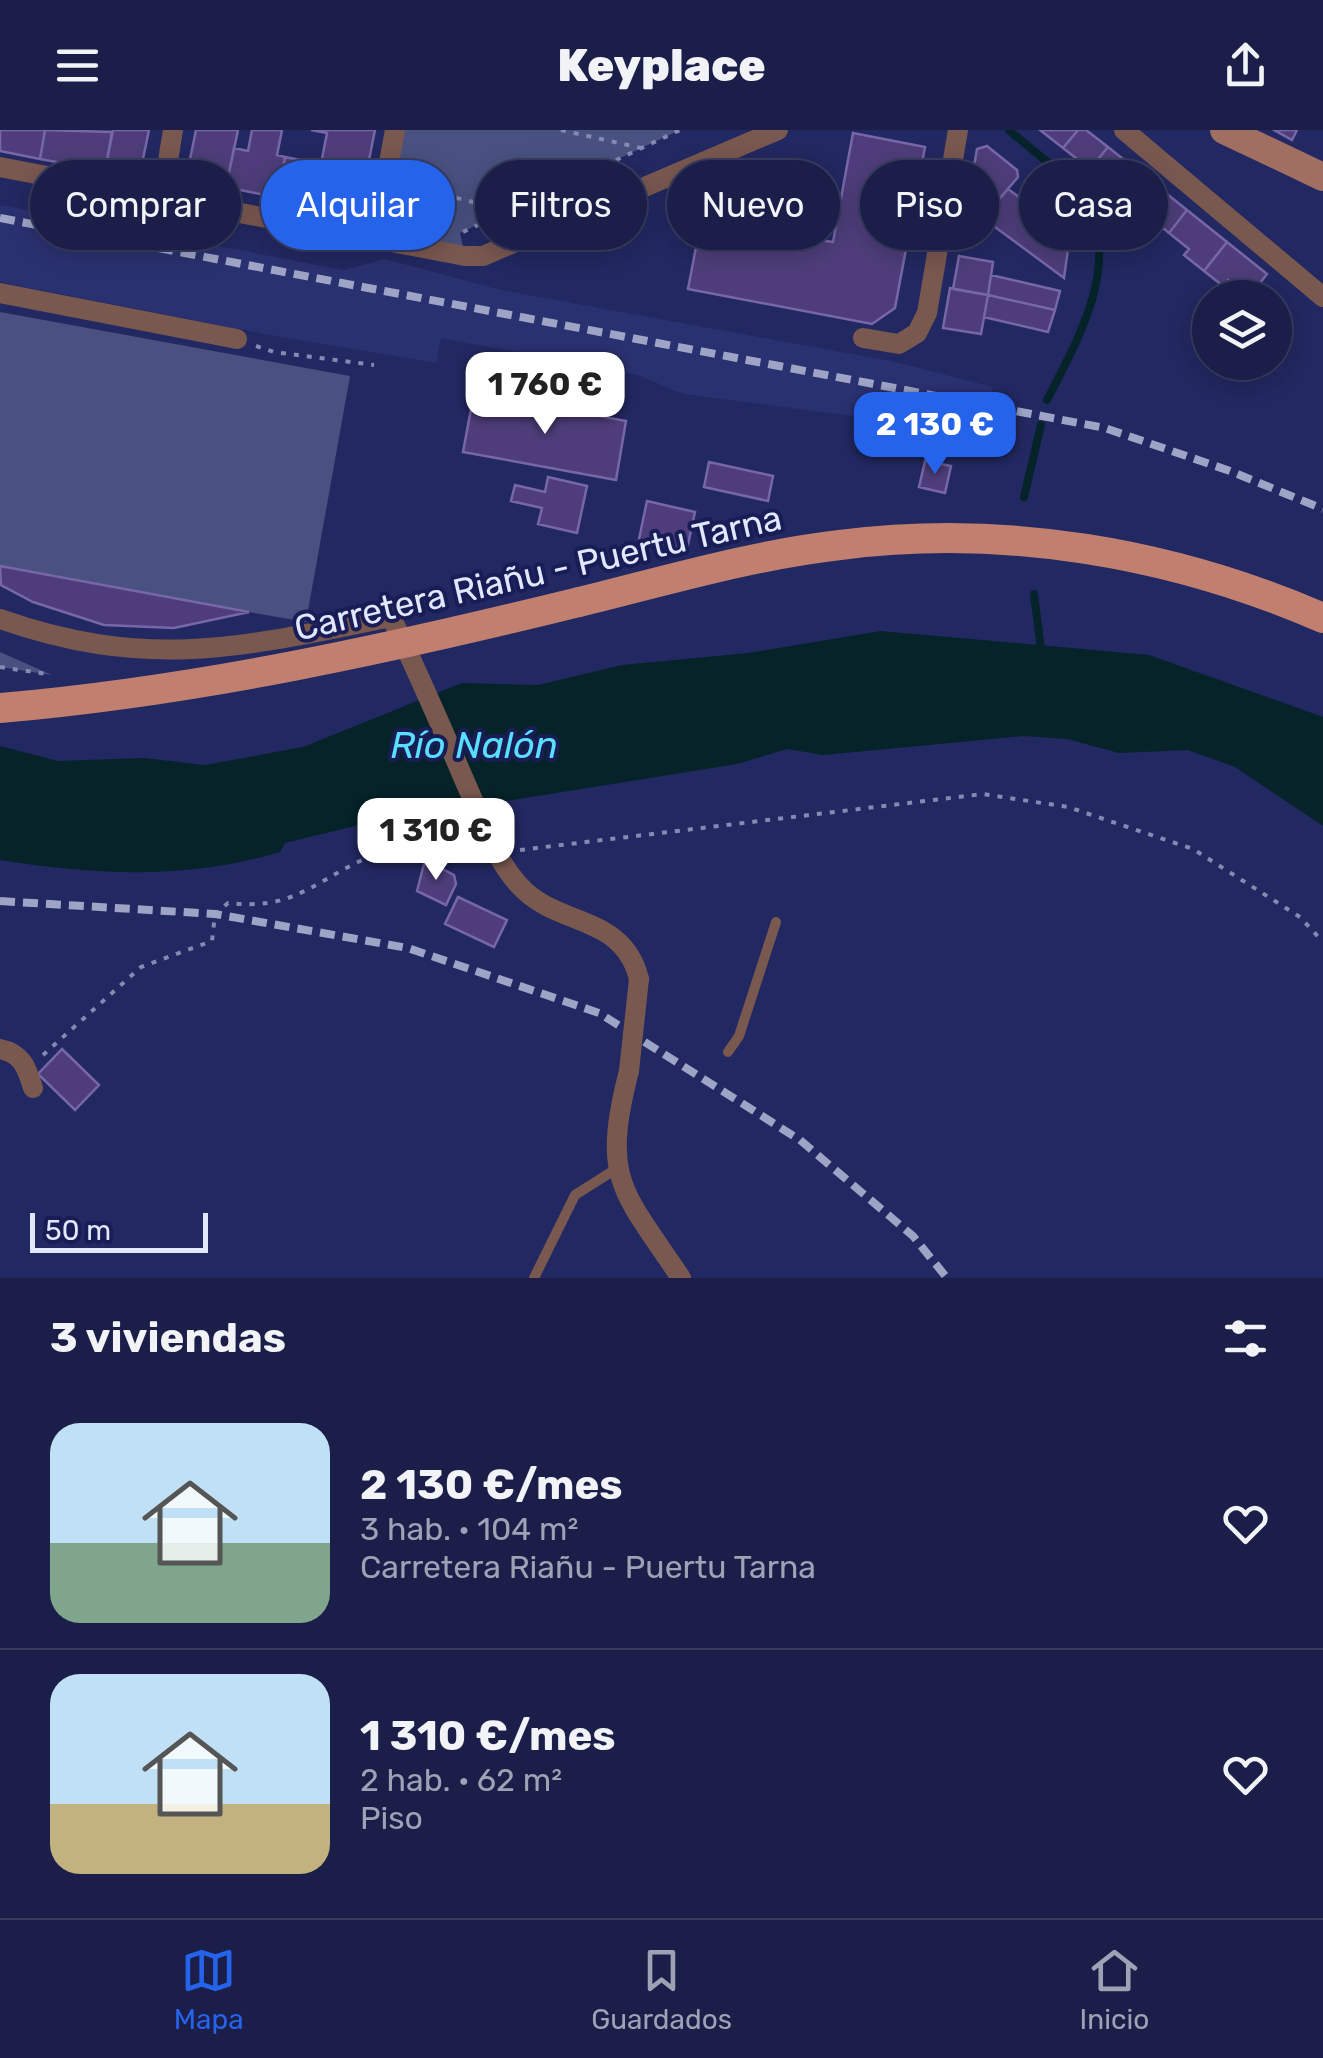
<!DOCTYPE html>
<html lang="es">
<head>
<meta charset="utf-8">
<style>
	:root { --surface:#1a1e49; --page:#272b53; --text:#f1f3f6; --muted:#9fa2b4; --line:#383c61; --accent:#2563eb }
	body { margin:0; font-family:Rubik,sans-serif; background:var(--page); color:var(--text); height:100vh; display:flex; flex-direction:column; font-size:38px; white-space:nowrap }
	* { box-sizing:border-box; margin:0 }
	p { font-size:32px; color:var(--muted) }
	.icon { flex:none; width:55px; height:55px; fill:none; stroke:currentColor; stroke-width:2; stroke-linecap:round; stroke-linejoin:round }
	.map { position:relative; height:1148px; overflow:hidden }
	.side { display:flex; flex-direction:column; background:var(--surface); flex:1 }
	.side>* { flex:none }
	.hud { position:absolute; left:30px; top:30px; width:1265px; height:90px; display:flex; gap:20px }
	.tools { position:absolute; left:1192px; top:150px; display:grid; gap:20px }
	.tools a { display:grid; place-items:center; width:100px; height:100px; border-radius:50%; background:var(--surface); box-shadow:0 5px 25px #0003,0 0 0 2px var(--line); font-size:50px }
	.scale { position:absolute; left:30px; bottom:25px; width:178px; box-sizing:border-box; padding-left:10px; border:5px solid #e2e7fd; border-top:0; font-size:28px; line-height:35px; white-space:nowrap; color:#e2e7fd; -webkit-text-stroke:8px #191d56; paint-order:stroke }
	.price { position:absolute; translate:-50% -85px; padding:0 22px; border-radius:20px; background:#fff; color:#222; font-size:32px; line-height:65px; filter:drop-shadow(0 2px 5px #0008) }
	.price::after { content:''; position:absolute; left:50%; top:60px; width:30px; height:22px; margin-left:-15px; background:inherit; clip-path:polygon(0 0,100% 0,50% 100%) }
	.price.current { background:var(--accent); color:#fff }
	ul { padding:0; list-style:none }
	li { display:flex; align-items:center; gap:30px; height:250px; padding:0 50px }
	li+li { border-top:2px solid var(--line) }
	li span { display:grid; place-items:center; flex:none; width:280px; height:200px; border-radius:30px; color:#555 }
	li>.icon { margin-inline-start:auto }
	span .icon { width:120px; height:120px; fill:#fffc; stroke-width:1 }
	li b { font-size:42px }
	h2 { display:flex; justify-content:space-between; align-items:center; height:120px; padding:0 50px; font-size:42px }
	.tag { padding:0 35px; border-radius:45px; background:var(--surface); box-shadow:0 5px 25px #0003,0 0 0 2px var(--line); font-size:35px; line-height:90px }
	.tag.current { background:var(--accent); color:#fff }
	header { display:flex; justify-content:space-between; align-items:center; height:130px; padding:0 50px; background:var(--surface); font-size:45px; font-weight:800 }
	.menu { display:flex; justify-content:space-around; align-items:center; height:140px; border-top:2px solid var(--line); background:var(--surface); font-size:28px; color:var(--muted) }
	.menu a { display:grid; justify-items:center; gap:5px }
	.menu .current { color:var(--accent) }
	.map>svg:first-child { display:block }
	.built { fill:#2a3170 }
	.green { fill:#485180 }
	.water { fill:#052329 }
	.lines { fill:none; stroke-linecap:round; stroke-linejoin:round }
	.stream { stroke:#052329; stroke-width:8 }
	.building { fill:#4e3d7a; stroke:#7767a8; stroke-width:2.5 }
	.path { stroke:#848ab1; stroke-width:4; stroke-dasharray:5 8; stroke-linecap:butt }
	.lane { stroke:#795850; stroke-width:10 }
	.street { stroke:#795850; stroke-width:20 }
	.secondary { stroke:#a16e62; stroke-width:28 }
	.primary { stroke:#c07f6f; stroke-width:30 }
	.rail { stroke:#9ea4c6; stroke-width:8; stroke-dasharray:15 8; stroke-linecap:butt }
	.street-bridge { stroke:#795850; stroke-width:20 }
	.primary-bridge { stroke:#c07f6f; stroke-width:30 }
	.labels { text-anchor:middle; stroke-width:8; stroke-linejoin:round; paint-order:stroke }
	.street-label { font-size:35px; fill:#e2e7fd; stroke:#191d56 }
	.water-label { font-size:38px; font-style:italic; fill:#57dffb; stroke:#191d56 }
</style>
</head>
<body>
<header><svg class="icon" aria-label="menu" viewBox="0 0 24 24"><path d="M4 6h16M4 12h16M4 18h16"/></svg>Keyplace<svg class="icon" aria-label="share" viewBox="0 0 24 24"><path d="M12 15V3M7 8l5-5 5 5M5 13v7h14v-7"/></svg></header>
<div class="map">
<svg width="1323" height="1148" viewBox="0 0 1323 1148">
	<rect width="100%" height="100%" fill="#222861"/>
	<path class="built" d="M0 75 344 140 385 129 501 160 891 231 993 257 980 311 884 290 683 264 638 245 441 208 436 233 265 204 0 152Z"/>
	<path class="green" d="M395 0H680L460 103 465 126 375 108Z
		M0 182 350 246 306 492 249 482 174 498 104 495 33 472 0 454Z
		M0 522 52 545 0 537Z"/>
	<path class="water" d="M881 501 1149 525 1323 587V696L1235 637 1188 620 1119 623 1067 609 1024 606 823 625 787 619 737 634 363 694 285 713 280 722C187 750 96 745 0 730V616L58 631 144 628 205 635 303 617 462 553 538 555 622 535 749 523Z"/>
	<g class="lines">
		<path class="stream" d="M1009 0C1031 20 1060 39 1078 62 1128 125 1078 209 1047 270
			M1024 367 1041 295
			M1034 464 1041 519"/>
	</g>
	<path class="building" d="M0 0H45L40 29 0 21Z
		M45 0 112 2 105 41 40 29Z
		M113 0H149L139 48 105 41Z
		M196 0H238L226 57 186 49Z
		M252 0H282L277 25 285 27 279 68 226 57 234 18 248 21Z
		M311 0H375L360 75 350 82 279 68 285 27 321 34 327 3Z
		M1040 0H1078L1063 18Z
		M1078 0H1086L1108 17 1090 39 1063 18Z
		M1274 0H1297L1292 10Z
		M853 3 925 17 895 178 872 194 688 159 701 91 833 112Z
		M987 16 1017 40 1018 47 995 74 970 59 977 19Z
		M1108 17 1147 48 1129 71 1090 39Z
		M1147 48 1187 80 1169 103 1129 71Z
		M1008 59 1062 99 1069 112 1064 148 968 77 978 63 995 74Z
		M1187 80 1227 112 1204 141 1184 125 1189 119 1169 103Z
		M1227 112 1267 144 1249 167 1228 150 1223 156 1204 141Z
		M959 126 993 132 988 165 953 159Z
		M991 145 1060 161 1055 180 988 165Z
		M950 158 988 165 981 204 943 198Z
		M988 165 1055 180 1048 202 984 187Z
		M474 263 626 291 616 350 463 322Z
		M925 331 951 336 945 363 919 357Z
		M709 332 773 346 768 371 704 357Z
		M548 347 587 356 577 403 538 394 542 378 511 371 515 355 545 362Z
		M647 371 695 382 687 419 639 409Z
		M0 436 249 482 174 498 104 495 33 472 1 455Z
		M425 730 454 745 456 754 446 775 417 761Z
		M458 767 507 790 494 817 445 794Z
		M62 919 99 955 75 980 38 944Z"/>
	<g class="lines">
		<path class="path" d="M561 0 641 18
			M406 55 508 81
			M463 102 680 0
			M256 216 274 222 374 235
			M0 537 47 544
			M520 720 983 664 1068 677 1193 719 1300 787 1323 812
			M43 925 141 837 212 811 215 784 228 773C290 780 309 756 360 731 385 720 411 718 438 715"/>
		<path class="lane" d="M728 922 739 906 776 792
			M534 1148 575 1065 616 1039"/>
		<path class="street" d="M1124 0 1323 167
			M0 37 465 126H483L778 0
			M162 68 173 0
			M375 108 395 0
			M0 163 237 209
			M863 208 899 214 917 203 927 183 958 0
			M0 489C148 541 244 517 391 487 418 542 442 598 466 654 481 687 494 728 519 755 557 798 623 783 639 849
			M0 919C22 923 27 938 33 958
			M629 941C601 1050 622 1060 681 1148"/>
		<path class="secondary" d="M1224 0 1323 47"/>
		<path class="primary" d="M579 472C665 451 752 425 840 415 1004 394 1171 422 1323 488"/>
		<path class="rail" d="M0 88 1105 298 1230 341 1323 379
			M0 771 215 784 408 818 599 883 800 1010 913 1106 947 1148"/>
		<path class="street-bridge" d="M629 941 639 849"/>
		<path class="primary-bridge" d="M0 578C197 561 388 519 579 472"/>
	</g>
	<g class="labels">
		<g class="street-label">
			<text transform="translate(538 443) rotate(-13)" y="12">Carretera Riañu - Puertu Tarna</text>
		</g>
		<g class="water-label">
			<text x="474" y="628">Río Nalón</text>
		</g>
	</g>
</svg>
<div class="tools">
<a><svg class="icon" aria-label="layers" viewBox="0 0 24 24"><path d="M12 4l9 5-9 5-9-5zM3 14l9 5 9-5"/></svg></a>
</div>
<div class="scale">50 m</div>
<b class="price" style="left:545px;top:307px">1 760 €</b>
<b class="price current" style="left:935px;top:347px">2 130 €</b>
<b class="price" style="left:436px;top:753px">1 310 €</b>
<div class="hud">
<a class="tag">Comprar</a>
<a class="tag current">Alquilar</a>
<a class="tag">Filtros</a>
<a class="tag">Nuevo</a>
<a class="tag">Piso</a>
<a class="tag">Casa</a>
</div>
</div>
<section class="side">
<h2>3 viviendas<svg class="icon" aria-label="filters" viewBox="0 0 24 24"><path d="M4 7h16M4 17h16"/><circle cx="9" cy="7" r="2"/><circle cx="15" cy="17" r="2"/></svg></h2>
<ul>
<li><span style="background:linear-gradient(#bfe0f5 60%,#7fa58c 0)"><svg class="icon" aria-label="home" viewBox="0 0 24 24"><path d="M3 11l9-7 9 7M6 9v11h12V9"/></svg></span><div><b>2 130 €/mes</b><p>3 hab. · 104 m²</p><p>Carretera Riañu - Puertu Tarna</p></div><svg class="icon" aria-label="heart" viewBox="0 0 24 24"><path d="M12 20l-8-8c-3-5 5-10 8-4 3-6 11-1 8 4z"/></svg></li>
<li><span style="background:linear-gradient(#bfe0f5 65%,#c2b280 0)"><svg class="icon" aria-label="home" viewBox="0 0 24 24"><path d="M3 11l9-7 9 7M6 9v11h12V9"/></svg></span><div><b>1 310 €/mes</b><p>2 hab. · 62 m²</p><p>Piso</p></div><svg class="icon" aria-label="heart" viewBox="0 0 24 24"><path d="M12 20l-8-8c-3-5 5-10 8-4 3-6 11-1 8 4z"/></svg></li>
</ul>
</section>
<nav class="menu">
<a class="current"><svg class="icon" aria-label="map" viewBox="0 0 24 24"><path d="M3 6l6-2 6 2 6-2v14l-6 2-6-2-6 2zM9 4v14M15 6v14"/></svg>Mapa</a>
<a><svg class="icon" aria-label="saved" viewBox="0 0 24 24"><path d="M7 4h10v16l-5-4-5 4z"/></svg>Guardados</a>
<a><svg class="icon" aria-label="home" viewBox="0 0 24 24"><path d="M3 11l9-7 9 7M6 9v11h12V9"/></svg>Inicio</a>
</nav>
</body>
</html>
